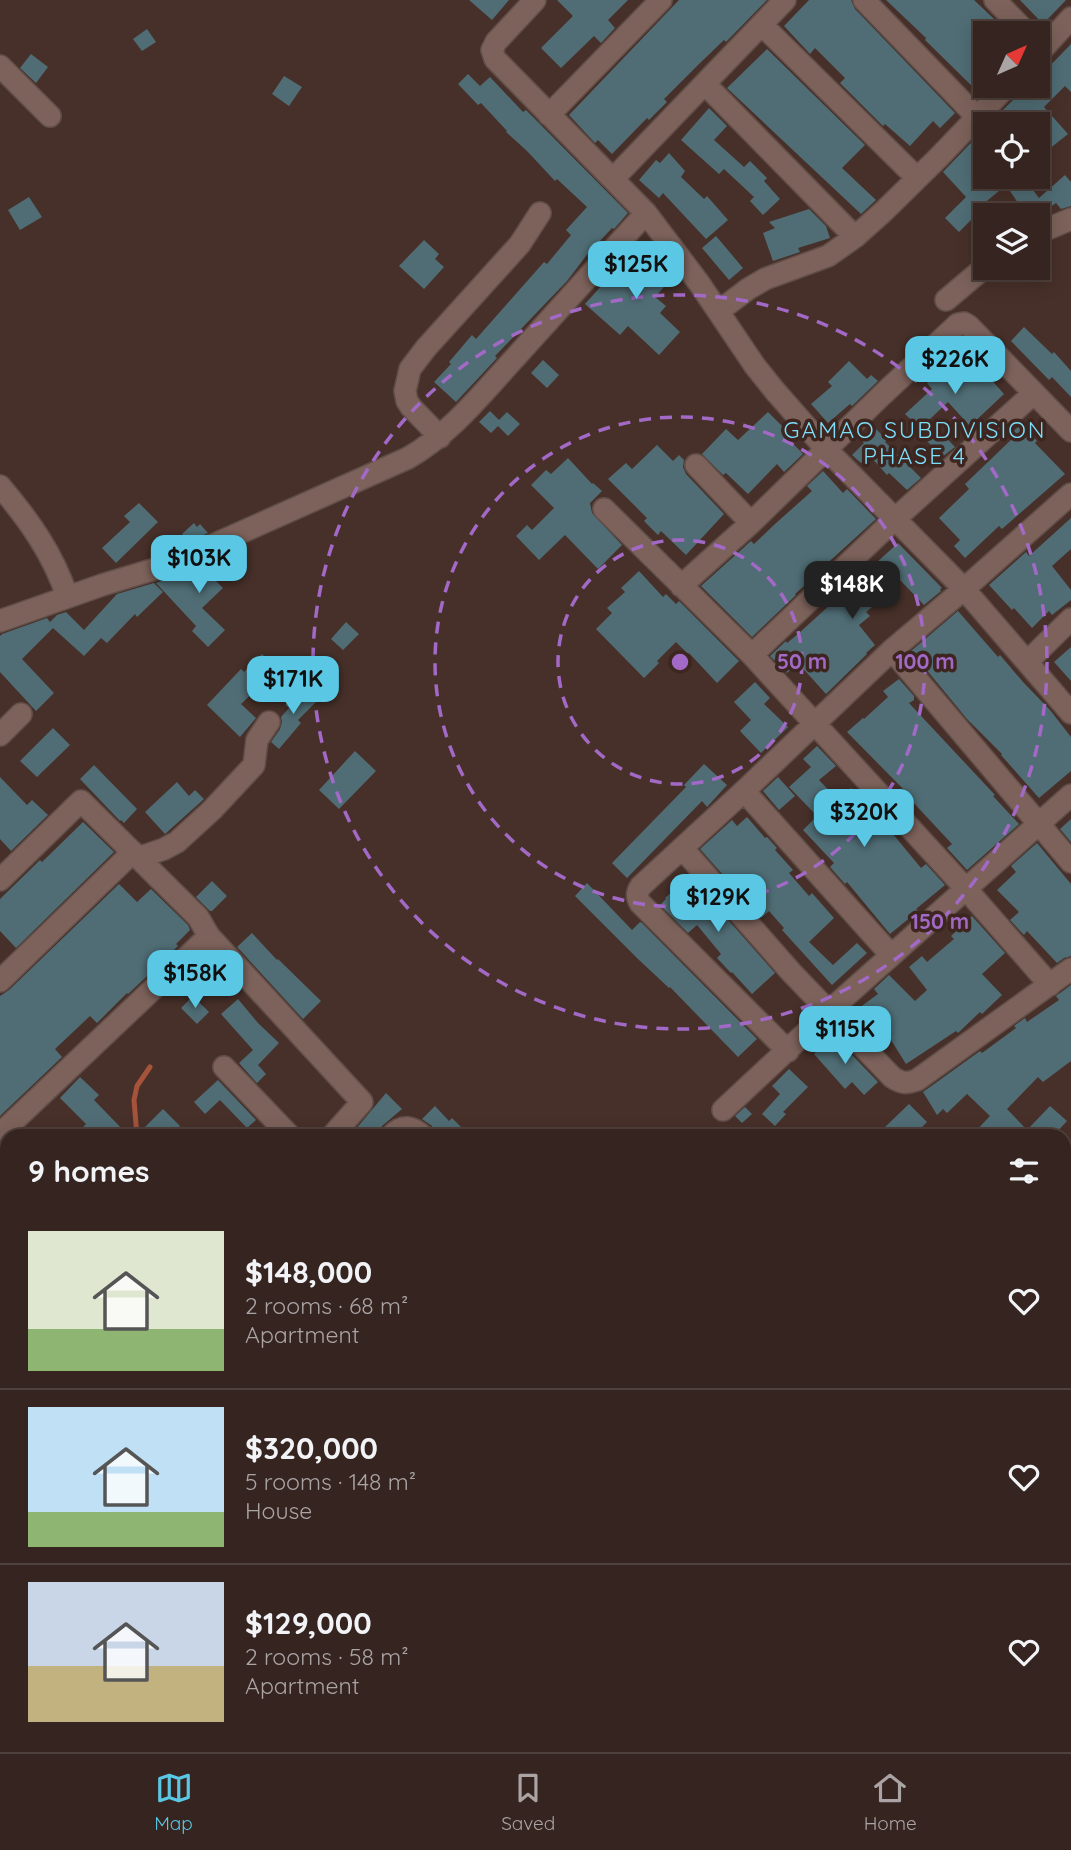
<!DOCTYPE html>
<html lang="en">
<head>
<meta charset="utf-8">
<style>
	:root { --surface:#35241f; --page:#40302c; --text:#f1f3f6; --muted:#aaa4a4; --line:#4f413d; --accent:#5ac8e5 }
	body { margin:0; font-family:Quicksand,sans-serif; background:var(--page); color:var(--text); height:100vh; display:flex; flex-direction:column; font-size:26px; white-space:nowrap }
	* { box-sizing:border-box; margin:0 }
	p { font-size:23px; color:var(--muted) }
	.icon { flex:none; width:38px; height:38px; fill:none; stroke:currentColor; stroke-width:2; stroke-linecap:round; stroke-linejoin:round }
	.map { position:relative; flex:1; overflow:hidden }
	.side { position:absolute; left:0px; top:1129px; width:1071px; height:625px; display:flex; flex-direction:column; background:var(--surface); border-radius:21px 21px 0 0; box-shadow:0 4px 18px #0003,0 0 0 2px var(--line) }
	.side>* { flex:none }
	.needle { width:46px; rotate:45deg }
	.tools { position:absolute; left:973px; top:21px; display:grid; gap:14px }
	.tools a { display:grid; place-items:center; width:77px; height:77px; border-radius:0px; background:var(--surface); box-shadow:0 4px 18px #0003,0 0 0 2px var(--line); font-size:35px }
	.price { position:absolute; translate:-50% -60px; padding:0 16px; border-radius:14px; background:var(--accent); color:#111; font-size:23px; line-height:46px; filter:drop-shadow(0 2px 4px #0008) }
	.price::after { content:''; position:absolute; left:50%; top:42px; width:21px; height:16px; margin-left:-10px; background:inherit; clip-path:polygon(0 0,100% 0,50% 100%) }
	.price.on { background:#222; color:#fff }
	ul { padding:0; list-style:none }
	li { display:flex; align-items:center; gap:21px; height:175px; padding:0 28px }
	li+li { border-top:2px solid var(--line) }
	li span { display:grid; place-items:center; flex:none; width:196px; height:140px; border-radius:0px; color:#555 }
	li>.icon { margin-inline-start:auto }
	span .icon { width:84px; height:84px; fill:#fffc; stroke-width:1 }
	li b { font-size:30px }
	h2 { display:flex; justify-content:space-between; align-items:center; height:84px; padding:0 28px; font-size:30px }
	.tabs { display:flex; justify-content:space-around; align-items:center; height:98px; border-top:2px solid var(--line); background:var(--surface); font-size:19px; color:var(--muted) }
	.tabs a { display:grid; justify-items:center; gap:4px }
	.tabs .on { color:var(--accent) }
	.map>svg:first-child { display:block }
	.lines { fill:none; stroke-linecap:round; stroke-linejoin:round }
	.stream { stroke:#a5533a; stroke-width:5 }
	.building { fill:#506d75 }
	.minor-casing { stroke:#614e48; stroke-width:24 }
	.minor { stroke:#7c625a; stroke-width:21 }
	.ring { fill:none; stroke:#a269c7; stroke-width:3.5; stroke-dasharray:12 9 }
	.labels { text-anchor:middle; stroke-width:7; stroke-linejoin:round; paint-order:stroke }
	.neighbourhood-label { font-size:23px; letter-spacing:2px; fill:#7cdefa; stroke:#3c261f }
	.centre { fill:#a269c7; stroke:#3c261f; stroke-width:3.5 }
	.ring-label { font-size:21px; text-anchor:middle; font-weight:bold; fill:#a269c7; stroke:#3c261f; stroke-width:7; stroke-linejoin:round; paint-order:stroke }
</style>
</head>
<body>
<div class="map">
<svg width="1071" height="1752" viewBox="0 0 1071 1752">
	<rect width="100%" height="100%" fill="#473029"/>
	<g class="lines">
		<path class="stream" d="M137 1136 134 1100 137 1086 150 1067"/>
	</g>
	<path class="building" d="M469 0H509L492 20Z
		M557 0H628L608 20 615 28 601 43 594 36 561 68 541 48 573 16Z
		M679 0H767L726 42 724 40 698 65 664 99 667 102 649 120 647 118 612 154 598 140 595 143 569 115Z
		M809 0H851L855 9 955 113 940 128 933 121 910 146 885 124 883 126 840 83 845 78 815 48 810 54 784 26Z
		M886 0H974L1009 33H985V77L974 88 925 40 926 38Z
		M1020 0H1066L1043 24Z
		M147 29 156 42 142 51 133 39Z
		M1071 44V92L1065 86 1044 107 1068 134 1038 158V124H989L1027 86H1038V78Z
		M767 49 865 145 842 168 876 200 861 214 727 88Z
		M31 54 48 67 36 83 20 68Z
		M468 74 480 86 490 77 523 112 526 110 529 113 628 213 614 229 612 228 586 256 567 281 495 356 497 358 456 402 434 382 451 364 449 362 472 335 476 339 544 262 547 264 571 235 566 230 587 207 557 179 555 181 527 151 506 132 507 131 481 103 478 105 458 84Z
		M284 76 302 87 289 106 272 94Z
		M709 108 727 126 714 140 744 167 750 161 767 178 764 181 780 199 763 215 750 201 754 197 724 169 719 174 681 140Z
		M985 128V177H1023L1039 198 1065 175 1071 182V206L1061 209 1056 203 1039 215H1026L1006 185 975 211 977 214 959 232 945 218 966 197 943 172Z
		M669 153 685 171 681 177 704 199 707 196 728 220 706 239 663 193 659 198 639 180 656 160 660 163Z
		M29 197 42 217 20 230 8 210Z
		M809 209 826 226 830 238 798 248 800 252 773 261 763 233 775 228 769 222Z
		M716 236 743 268 729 280 702 248Z
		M424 240 439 254 435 259 444 267 424 289 399 266Z
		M637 246 672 278 655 297 666 306 660 313 680 332 659 355 628 326 620 335 585 304Z
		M1024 327 1052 354 1054 352 1071 371V397L1052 377 1049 380 1011 341Z
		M958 342 1004 394 970 426 948 402 929 420 955 447 942 457 927 441 930 438 905 414 932 389 927 383 946 366 940 359Z
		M543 360 559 375 547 388 531 373Z
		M849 361 867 379 871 375 878 381 852 406 850 404 828 423 811 404 832 386 828 382Z
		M490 411 499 420 507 412 520 424 508 436 498 426 491 433 479 422Z
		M768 412 784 428 781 431 803 454 784 472 777 464 748 494 726 473 723 475 702 454 726 429 738 440Z
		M1022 424 1037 441 1035 443 1065 474 1002 529 999 526 965 558 954 546 960 540 939 518 969 489 965 484 1014 437 1011 433Z
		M873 426 887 440 885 442 921 478 907 490 889 473 887 475 869 455 861 463 852 455 864 443 860 439Z
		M657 445 673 461 679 455 684 460 683 467 686 474 724 514 686 555 661 531 658 535 644 521 647 518 608 479 626 463 632 469Z
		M568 458 592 484 593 483 602 491 590 503 592 513 622 545 598 569 565 535 539 560 516 536 527 525 532 530 554 508 531 485 546 470 551 474Z
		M823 471 843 493 847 489 876 519 821 569 822 570 795 594 796 595 752 637 701 586 751 541 754 544 775 524 812 491 807 486Z
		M139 503 158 522 116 563 102 548 130 522 124 516Z
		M1071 518V549L1052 566 1071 590V600L1052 615 1049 611 1032 628 1014 608 1012 610 989 585 1026 552 1029 556Z
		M194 523 197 527 200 524 208 533 189 541 182 534Z
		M898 543 942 588 940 589 941 591 924 605 899 579 870 606 872 607 866 612 870 616 859 625 875 645 866 653 867 654 826 694 798 663 787 673 770 656 786 641 787 643 798 634Z
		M228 552 236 560 215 580 223 588 202 608 225 630 208 647 192 631 196 626 156 583 179 574 181 576 187 571Z
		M639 571 663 597 666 594 676 604 679 601 739 661 717 683 689 653 688 654 676 642 657 661 659 663 644 678 596 629 612 613 607 608 625 592 621 588Z
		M154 583 163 592 137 617 135 614 107 643 101 638 84 656 53 628 22 659 54 693 36 711 0 672V636L2 634 47 618 50 622 57 615 66 612 84 630 117 594Z
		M958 611 998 657 1000 655 1023 682 1050 710 1071 737V771L1039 798 1001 755 1002 754 967 719 911 651Z
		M346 622 359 634 343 650 331 639Z
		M1071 647V681L1054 662Z
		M262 654 277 670 241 704 256 718 240 737 207 705 241 669 244 672Z
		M899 679 914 696V700L909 703 995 795 993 796 1019 824 967 870 947 848 952 844 910 799 912 798 847 732 863 718 864 719 888 697 883 691Z
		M755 682 770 698 764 704 788 727 761 753 740 731 751 720 734 702Z
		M302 687 317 701 298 720 301 723 279 749 271 742 280 729 282 722 281 717 289 708 285 705Z
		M53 728 70 745 37 777 20 761Z
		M817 746 836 766 819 780 838 800 851 788 879 817 921 868 926 864 945 885 916 909 918 911 890 934 847 882 845 884 830 867 834 863 803 830 817 816 789 787 811 767 803 759Z
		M355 751 376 771 339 809 319 790Z
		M704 764 727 785 707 807 702 801 627 878 612 863 686 787 684 785Z
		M94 765 137 809 124 823 121 820 120 821 80 779Z
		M0 777 27 805 32 800 48 815 11 851 0 839Z
		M778 777 795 796 779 810 763 791Z
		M177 782 189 796 195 790 204 799 165 834 145 812Z
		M747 817 765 838 767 837 777 848 775 850 793 870 789 873 809 896 812 893 834 918 809 942 833 965 857 943 867 953 832 985 782 930 784 928 769 911 761 918 700 849 732 820 737 826Z
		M1071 819V842L1060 829Z
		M83 822 114 852 16 948 0 931V899L40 860 42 862Z
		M1037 843 1071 884V956L1064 958 1057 963 1027 931 1024 935 1010 920 1019 912 997 890 1016 872 1011 866Z
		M692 879 775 973 752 994 732 972 731 973 717 958 721 954 697 925 688 933 660 905 666 899 665 898 676 888 679 891Z
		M212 881 227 896 212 911H210L196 897Z
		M587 883 632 930 640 922 642 923 757 1039 738 1057 670 987 669 988 638 959 575 896Z
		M119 884 137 902 151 889 188 925 190 930 176 944 178 946 158 966 128 994 127 993 97 1023 90 1016 55 1049 62 1057 0 1116V996L9 990Z
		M972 916 1005 953 982 974 1002 995 982 1014 980 1012 958 1033 956 1031 906 1064 881 1024 874 1029 859 1008 878 994 874 989 889 975 915 1001 927 990 909 967 922 956 927 962 954 939 951 936Z
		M252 933 277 960 278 959 321 1001 303 1019 237 947Z
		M1071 985V1061L1043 1082 1038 1077 1007 1109 1027 1130 1050 1106 1067 1121 1053 1136H971L990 1116 967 1094 947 1113 943 1109 937 1115 923 1092 980 1051 982 1053 1016 1028 1014 1026 1025 1018 1027 1022 1059 1000 1056 996Z
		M193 996 209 1012 197 1024 181 1008Z
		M238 999 258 1023 279 1043 258 1065 266 1074 257 1083 239 1063 253 1050 221 1014Z
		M833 1035 878 1082 864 1095 852 1082 845 1089 814 1054Z
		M789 1069 808 1087 783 1112 786 1114 775 1126 762 1114 780 1094 772 1086Z
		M80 1077 99 1095 94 1100 129 1136H110L104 1129 97 1136H74L86 1124 60 1098Z
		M218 1080 256 1120 247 1128 220 1100 205 1114 194 1102Z
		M386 1093 402 1109 382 1126 378 1136H350Z
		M909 1104 927 1122 913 1136H892L884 1128Z
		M435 1106 449 1121 452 1118 470 1136H436L432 1126 422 1119Z
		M745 1107 752 1114 742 1123 735 1116Z
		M163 1109 180 1126 170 1136H136Z"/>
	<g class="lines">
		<g class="minor-casing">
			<path id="minor" d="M535 0 496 42 492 50 495 59 646 213 699 283 755 366 775 391 826 449 964 589 1071 713
				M864 0 977 117
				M995 0 1027 33
				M762 25 917 178
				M1038 54 1071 18
				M0 66 50 116
				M705 84 855 237
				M549 115 661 0
				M613 179 785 0
				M1038 233 1071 219
				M946 300 985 267
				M719 311 748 289 765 279 828 256 855 237 884 211 939 157 1007 86
				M440 437 411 407 407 401 405 391 410 369 426 348 520 244 540 213
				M696 465 751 523
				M0 486C29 520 53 554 67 596
				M604 509 752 655 967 890 1050 985
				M681 586 751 523 882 395 958 324 964 323 969 326 1071 431
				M0 621 102 585 155 569 186 557 408 458C450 434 481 395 513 360 557 311 602 262 646 213
				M892 650 1071 862
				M752 655 895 519 1034 393
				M1027 662 1071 619
				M0 735 21 714
				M744 791 891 955
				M682 848 791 972 892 1077C901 1083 906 1084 917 1080L1071 969
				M138 858 164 849 177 842 212 810 254 765 257 740 269 722
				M0 880 81 801 198 917 209 936 362 1102 332 1136
				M0 981 133 852
				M788 1051 640 903C636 896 637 892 641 886L744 791 892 650 964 589 1071 494
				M224 1067 290 1136
				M723 1110 829 1011 1071 795
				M0 1134 209 936
				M391 1136C402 1124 412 1126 423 1136
				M0 1373 7 1380
				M1064 1474 1071 1482
				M1064 1639 1071 1646
				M365 1746 370 1752
				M1021 1746 1027 1752"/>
		</g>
		<use href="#minor" class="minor"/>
	</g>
	<g class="ring">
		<circle cx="680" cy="662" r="122"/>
		<circle cx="680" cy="662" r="245"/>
		<circle cx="680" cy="662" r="367"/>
	</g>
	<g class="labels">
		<g class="neighbourhood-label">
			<text x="915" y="438">GAMAO SUBDIVISION<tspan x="915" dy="26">PHASE 4</tspan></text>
		</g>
	</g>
	<circle cx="680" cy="662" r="10" class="centre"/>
	<g class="ring-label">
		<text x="802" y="669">50 m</text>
		<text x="925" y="669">100 m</text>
		<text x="940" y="929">150 m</text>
	</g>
</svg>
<div class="tools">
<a><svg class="needle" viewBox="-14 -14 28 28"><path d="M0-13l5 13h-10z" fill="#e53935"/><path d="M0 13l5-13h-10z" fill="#aaa4a4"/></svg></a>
<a><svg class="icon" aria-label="locate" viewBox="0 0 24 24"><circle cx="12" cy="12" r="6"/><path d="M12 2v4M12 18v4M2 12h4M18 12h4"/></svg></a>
<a><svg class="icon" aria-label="layers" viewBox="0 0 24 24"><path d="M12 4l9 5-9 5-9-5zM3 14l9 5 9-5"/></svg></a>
</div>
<b class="price" style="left:636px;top:301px">$125K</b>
<b class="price" style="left:955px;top:396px">$226K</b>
<b class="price" style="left:199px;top:595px">$103K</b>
<b class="price on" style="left:852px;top:621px">$148K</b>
<b class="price" style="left:293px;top:716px">$171K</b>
<b class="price" style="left:864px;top:849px">$320K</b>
<b class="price" style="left:718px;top:934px">$129K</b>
<b class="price" style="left:195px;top:1010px">$158K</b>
<b class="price" style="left:845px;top:1066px">$115K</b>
<section class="side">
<h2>9 homes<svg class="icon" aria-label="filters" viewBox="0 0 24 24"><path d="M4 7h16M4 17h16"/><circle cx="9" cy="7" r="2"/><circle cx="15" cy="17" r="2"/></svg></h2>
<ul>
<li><span style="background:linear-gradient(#dfe7d0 70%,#8fb573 0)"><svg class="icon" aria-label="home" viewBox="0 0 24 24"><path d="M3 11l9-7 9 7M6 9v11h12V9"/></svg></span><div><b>$148,000</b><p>2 rooms · 68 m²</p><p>Apartment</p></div><svg class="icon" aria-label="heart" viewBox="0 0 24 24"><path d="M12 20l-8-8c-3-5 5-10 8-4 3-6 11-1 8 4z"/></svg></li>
<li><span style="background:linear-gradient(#bfe0f5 75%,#8fb573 0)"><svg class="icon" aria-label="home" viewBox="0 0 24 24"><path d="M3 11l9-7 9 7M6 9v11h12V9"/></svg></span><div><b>$320,000</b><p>5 rooms · 148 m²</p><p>House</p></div><svg class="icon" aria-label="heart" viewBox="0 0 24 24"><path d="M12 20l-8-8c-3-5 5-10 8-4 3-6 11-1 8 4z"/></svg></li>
<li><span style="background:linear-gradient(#c9d6e8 60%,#c2b280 0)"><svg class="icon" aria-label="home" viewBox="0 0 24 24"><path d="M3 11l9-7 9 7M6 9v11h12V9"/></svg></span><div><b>$129,000</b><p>2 rooms · 58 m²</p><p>Apartment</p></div><svg class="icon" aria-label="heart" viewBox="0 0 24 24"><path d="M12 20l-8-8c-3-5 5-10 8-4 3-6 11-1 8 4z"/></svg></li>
</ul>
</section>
</div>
<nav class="tabs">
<a class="on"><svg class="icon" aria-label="map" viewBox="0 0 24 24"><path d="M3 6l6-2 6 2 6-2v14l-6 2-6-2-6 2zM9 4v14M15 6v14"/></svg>Map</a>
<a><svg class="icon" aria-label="saved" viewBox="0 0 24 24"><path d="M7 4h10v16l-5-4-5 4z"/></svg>Saved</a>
<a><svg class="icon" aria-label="home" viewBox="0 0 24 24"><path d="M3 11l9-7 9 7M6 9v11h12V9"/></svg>Home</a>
</nav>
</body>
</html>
